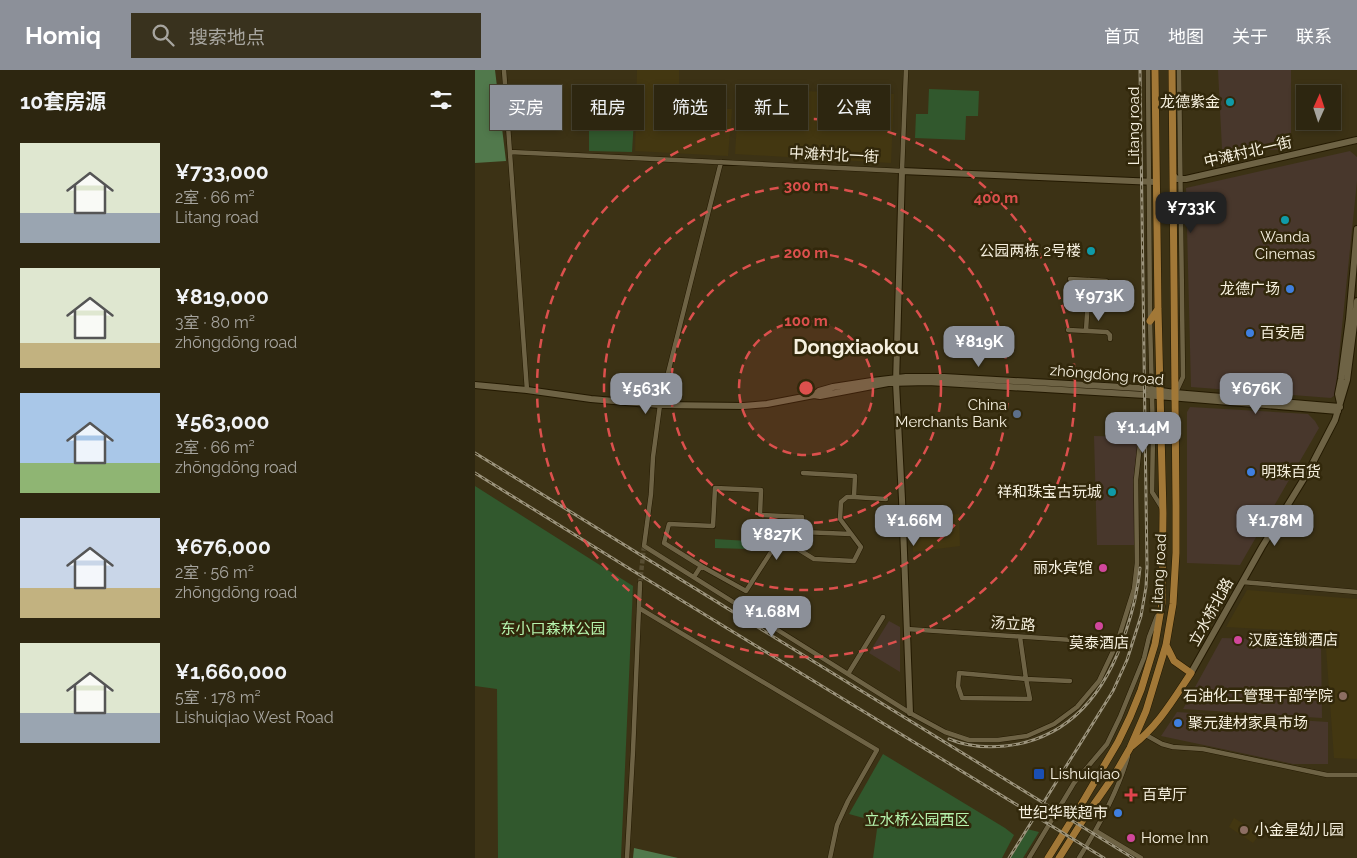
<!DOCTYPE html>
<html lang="zh">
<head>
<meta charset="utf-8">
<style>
	:root { --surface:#2d2610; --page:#39321e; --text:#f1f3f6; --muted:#a7a59f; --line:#484330; --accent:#8c9099 }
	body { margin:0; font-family:Raleway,"Noto Sans SC",sans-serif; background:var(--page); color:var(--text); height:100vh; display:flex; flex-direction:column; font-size:19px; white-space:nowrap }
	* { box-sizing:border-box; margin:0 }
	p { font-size:16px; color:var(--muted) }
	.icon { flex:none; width:28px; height:28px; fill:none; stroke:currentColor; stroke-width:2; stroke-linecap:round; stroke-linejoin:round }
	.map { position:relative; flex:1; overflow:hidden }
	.panel { display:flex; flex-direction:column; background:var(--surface); width:475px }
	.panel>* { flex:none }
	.hud { position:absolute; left:15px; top:15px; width:475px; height:45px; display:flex; gap:10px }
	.needle { width:32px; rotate:3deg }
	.buttons { position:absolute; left:821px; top:15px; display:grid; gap:10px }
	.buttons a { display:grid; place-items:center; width:45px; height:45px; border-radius:0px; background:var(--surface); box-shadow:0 2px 8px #0003,0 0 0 1px var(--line); font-size:25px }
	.price { position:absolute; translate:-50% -42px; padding:0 11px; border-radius:10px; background:var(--accent); color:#fff; font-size:16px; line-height:32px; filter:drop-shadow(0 1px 2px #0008) }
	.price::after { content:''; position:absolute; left:50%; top:30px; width:15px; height:11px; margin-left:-8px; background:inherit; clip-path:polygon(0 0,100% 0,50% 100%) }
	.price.selected { background:#222; color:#fff }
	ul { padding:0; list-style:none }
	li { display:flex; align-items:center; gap:15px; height:125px; padding:0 20px }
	li span { display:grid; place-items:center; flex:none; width:140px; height:100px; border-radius:0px; color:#555 }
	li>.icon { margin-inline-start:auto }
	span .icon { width:60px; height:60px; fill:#fffc; stroke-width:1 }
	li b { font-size:21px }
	h2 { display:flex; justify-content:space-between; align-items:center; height:60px; padding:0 20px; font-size:21px }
	.pill { padding:0 18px; border-radius:0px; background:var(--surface); box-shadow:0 2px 8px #0003,0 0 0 1px var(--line); font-size:18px; line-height:45px }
	.pill.selected { background:var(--accent); color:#fff }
	header { display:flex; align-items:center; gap:30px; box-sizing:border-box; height:70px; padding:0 25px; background:var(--accent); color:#fff }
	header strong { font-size:24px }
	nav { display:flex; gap:28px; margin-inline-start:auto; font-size:18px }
	.search { width:350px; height:45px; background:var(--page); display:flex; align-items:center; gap:12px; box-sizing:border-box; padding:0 18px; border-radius:0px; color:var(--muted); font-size:19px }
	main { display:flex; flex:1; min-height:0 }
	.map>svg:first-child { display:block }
	.commercial { fill:#48372c }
	.built { fill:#433711 }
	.green { fill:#31582d }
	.forest { fill:#51794c }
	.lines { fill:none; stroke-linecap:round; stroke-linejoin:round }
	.street-tunnel { stroke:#584e33; stroke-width:4.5; stroke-dasharray:4.5 2; stroke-linecap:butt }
	.street-casing { stroke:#231900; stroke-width:5.5 }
	.secondary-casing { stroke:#231900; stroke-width:8 }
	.primary-casing { stroke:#231900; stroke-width:8 }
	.street { stroke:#6e6345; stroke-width:4.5 }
	.secondary { stroke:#6e6345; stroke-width:6 }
	.primary { stroke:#a27837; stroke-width:7 }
	.rail-casing { stroke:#9b937c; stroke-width:3 }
	.rail { stroke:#32280b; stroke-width:1; stroke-dasharray:4; stroke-linecap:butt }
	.ring { fill:none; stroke:#dc504d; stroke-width:2.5; stroke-dasharray:9 6 }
	.culture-dot { fill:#0f9aa8; stroke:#32280b; stroke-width:2 }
	.shop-dot { fill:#3f7fe0; stroke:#32280b; stroke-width:2 }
	.service-dot { fill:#5c6f8a; stroke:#32280b; stroke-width:2 }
	.hotel-dot { fill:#d1479c; stroke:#32280b; stroke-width:2 }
	.education-dot { fill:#8d6e63; stroke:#32280b; stroke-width:2 }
	.transit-dot { fill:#1a4fb4; stroke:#32280b; stroke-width:2 }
	.health-dot { fill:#e0444e; stroke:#32280b; stroke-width:2 }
	.labels { text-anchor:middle; stroke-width:5; stroke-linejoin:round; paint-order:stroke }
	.poi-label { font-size:15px; fill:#f6f0df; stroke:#32280b; text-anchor:end }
	.street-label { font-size:15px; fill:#f6f0df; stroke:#32280b }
	.park-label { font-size:15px; fill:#b6f5ae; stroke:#32280b }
	.district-label { font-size:20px; font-weight:bold; fill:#f6f0df; stroke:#32280b }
	.centre { fill:#dc504d; stroke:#32280b; stroke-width:2.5 }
	.ring-label { font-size:15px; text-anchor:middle; font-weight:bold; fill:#dc504d; stroke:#32280b; stroke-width:5; stroke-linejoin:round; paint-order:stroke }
</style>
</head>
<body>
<header>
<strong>Homiq</strong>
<div class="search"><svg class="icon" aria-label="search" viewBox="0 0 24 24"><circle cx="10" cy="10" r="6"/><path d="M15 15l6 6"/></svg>搜索地点</div>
<nav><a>首页</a><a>地图</a><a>关于</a><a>联系</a></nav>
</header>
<main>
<section class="panel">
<h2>10套房源<svg class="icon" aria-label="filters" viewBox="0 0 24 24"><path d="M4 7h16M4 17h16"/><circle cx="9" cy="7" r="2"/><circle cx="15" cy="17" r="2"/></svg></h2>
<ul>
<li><span style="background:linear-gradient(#dfe7d0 70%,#9aa5b1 0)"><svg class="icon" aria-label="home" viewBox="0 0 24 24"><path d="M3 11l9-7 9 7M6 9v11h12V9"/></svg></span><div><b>¥733,000</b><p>2室 · 66 m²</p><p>Litang road</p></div></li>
<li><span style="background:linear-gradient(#dfe7d0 75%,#c2b280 0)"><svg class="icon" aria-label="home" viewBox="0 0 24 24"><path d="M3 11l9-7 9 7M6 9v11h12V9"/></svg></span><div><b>¥819,000</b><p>3室 · 80 m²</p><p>zhōngdōng road</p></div></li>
<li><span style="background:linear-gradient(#a9c7e8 70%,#8fb573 0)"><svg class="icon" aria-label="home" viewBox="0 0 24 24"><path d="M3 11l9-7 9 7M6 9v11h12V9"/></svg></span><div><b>¥563,000</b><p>2室 · 66 m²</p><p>zhōngdōng road</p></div></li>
<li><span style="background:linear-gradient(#c9d6e8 70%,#c2b280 0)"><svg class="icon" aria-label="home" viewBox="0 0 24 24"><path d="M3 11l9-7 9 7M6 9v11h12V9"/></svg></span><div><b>¥676,000</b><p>2室 · 56 m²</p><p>zhōngdōng road</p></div></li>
<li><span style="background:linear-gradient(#dfe7d0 70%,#9aa5b1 0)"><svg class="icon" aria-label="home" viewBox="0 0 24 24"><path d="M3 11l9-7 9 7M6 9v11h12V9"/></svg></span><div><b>¥1,660,000</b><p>5室 · 178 m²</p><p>Lishuiqiao West Road</p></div></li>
</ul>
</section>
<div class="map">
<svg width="882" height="788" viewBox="0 0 882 788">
	<rect width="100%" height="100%" fill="#3c3215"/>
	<path class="commercial" d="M743 0H816V80L747 79Z
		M875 81 882 87V111L860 325 856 328 716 317 711 118Z
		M715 337 833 344 840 351 844 358 765 495 712 493V342Z
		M619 366 663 367 660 475H622Z
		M414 551 425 557V602L394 583Z
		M747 568 846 571 847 648 708 639Z
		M702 642 853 652V694H818L686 666Z"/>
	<path class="built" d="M162 0H204V38L257 39 253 86 160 81Z
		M264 19 419 24 416 93 260 84Z
		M484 444 485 476 438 482 436 447Z
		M772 520 882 529V689L859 688 850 564 844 562 751 557Z
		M759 748 785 764 778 773 754 757Z"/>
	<path class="green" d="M114 16 161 17 157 82 114 81Z
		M454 19 504 21 503 46H491L490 70 440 68 441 44H453Z
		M0 416 158 516 146 788H23L22 619 0 616Z
		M240 469 273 471V479L240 478Z
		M408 684 530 758 539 765 527 788H398L403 752 374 744Z
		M552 759 564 762 548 788H534Z"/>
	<path class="forest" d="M0 0H20L31 91 0 93Z
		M159 778 203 788H158Z"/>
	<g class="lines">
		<path class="street-tunnel" d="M165 513 169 476"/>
		<g class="street-casing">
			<path id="street" d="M29 0 52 320
				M673 0 675 251 678 364 677 422 687 438
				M35 82 427 101 431 0
				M246 92 185 335 178 387 176 424 169 476 435 643 470 662 494 670H523L552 666 579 654 602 637 624 611 642 573 659 519 662 493 661 410 666 365 678 364
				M595 209 631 211
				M594 233 612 234
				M593 260 632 262 635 265V269
				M611 261 614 210
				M702 320 708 307 704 0
				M328 403 380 406 379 427 411 429
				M226 496 189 473 194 454 238 456 240 418 286 420 285 445 327 447V462L376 464
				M219 507 226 496 271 521 305 468 339 489 379 491 386 477 365 449 366 432 372 427H379
				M767 512 882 522
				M164 538 402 680 373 731 362 755 355 788
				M432 559 642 573
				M545 567 551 609 595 611
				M484 603 551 609 555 629 487 628 483 616Z
				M373 604 408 547
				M671 665 687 674 698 677 728 679 852 705H882
				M621 761 666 788
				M152 788 158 681 165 513
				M554 788 599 713 632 674 645 647 669 588 674 567 682 546
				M604 788C624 756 643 722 653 686"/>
		</g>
		<g class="secondary-casing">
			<path id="secondary" d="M699 106 702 109H711L882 70
				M0 315 52 320 116 329 185 335 269 336 292 334 339 325 345 326 413 313 453 312 670 325 863 341
				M339 325 344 321 358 317 397 311 431 307H469L665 318 700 323 865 337
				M865 333 863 324 866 309 874 249 882 159
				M716 603 787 477 833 402 860 350 872 310 882 231
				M435 643 427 429 421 313 427 101 681 112"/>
		</g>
		<g class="primary-casing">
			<path id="primary" d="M675 251 683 239
				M657 676C683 656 698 630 716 603L699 591 691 575
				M573 788 606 735 643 672 655 647 666 620 680 574 687 533 688 443 683 238 680 0
				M584 788 608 750 640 704 655 678 671 641 691 575 698 534 701 483V435L697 0"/>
		</g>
		<use href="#street" class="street"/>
		<use href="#secondary" class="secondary"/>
		<use href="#primary" class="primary"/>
		<g class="rail-casing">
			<path id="rail" d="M0 383 658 788
				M0 403 155 499 629 788
				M474 669C491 676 511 678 530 676 596 669 632 620 651 561 658 540 663 520 665 498
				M534 788 638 621 652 590 666 546 671 517 672 497 665 0"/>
		</g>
		<use href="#rail" class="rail"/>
	</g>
	<circle cx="331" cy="318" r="67" fill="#dc504d" fill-opacity=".12"/>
	<g class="ring">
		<circle cx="331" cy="318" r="67"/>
		<circle cx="331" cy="318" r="135"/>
		<circle cx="331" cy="318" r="202"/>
		<circle cx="331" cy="318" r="269"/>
	</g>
	<g class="culture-dot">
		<circle cx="755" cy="32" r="5"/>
		<circle cx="810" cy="150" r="5"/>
		<circle cx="616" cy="181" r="5"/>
		<circle cx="637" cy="422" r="5"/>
	</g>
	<g class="shop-dot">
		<circle cx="815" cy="219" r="5"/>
		<circle cx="775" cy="263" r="5"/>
		<circle cx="776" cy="402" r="5"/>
		<circle cx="703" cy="653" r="5"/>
		<circle cx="643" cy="743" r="5"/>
	</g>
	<circle class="service-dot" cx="542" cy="344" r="5"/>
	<g class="hotel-dot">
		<circle cx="628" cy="498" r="5"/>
		<circle cx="624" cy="556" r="5"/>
		<circle cx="763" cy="570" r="5"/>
		<circle cx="656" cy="768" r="5"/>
	</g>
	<g class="education-dot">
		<circle cx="868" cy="626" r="5"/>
		<circle cx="769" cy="760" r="5"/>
	</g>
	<rect class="transit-dot" x="558" y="698" width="12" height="12" rx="2.5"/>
	<path class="health-dot" d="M653.5 717.5h5v5h5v5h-5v5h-5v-5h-5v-5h5z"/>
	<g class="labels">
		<g class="poi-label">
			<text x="745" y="37">龙德紫金</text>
			<text x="810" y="172" text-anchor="middle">Wanda<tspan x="810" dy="17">Cinemas</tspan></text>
			<text x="606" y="186">公园两栋 2号楼</text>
			<text x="805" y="224">龙德广场</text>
			<text x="785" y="268" text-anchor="start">百安居</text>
			<text x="532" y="340">China<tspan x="532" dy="17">Merchants Bank</tspan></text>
			<text x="786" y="407" text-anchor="start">明珠百货</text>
			<text x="627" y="427">祥和珠宝古玩城</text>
			<text x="618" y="503">丽水宾馆</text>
			<text x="773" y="575" text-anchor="start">汉庭连锁酒店</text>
			<text x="624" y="578" text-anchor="middle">莫泰酒店</text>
			<text x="858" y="631">石油化工管理干部学院</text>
			<text x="713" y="658" text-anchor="start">聚元建材家具市场</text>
			<text x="575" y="709" text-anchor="start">Lishuiqiao</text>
			<text x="667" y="730" text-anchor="start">百草厅</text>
			<text x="633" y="748">世纪华联超市</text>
			<text x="779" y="765" text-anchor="start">小金星幼儿园</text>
			<text x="666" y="773" text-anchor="start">Home Inn</text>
		</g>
		<g class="street-label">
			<text transform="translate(659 56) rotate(-90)" y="5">Litang road</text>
			<text transform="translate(773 82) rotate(-13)" y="5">中滩村北一街</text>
			<text transform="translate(359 85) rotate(3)" y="5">中滩村北一街</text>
			<text transform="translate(632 305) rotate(5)" y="5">zhōngdōng road</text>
			<text transform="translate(684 503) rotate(-87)" y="5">Litang road</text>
			<text transform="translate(736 542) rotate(-61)" y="5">立水桥北路</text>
			<text transform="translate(538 554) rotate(4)" y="5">汤立路</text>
		</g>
		<g class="park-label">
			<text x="78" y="564">东小口森林公园</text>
			<text x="442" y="755">立水桥公园西区</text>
		</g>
		<g class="district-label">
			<text x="381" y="284">Dongxiaokou</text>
		</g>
	</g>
	<circle cx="331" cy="318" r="8" class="centre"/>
	<g class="ring-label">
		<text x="331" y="121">300 m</text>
		<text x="521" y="133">400 m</text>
		<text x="331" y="188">200 m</text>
		<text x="331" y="256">100 m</text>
	</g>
</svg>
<div class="buttons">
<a><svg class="needle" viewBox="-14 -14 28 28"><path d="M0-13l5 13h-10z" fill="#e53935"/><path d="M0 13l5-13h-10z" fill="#a7a59f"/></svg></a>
</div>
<b class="price selected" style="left:716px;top:164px">¥733K</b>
<b class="price" style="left:624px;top:252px">¥973K</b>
<b class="price" style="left:504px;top:298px">¥819K</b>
<b class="price" style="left:171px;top:345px">¥563K</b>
<b class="price" style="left:781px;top:345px">¥676K</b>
<b class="price" style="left:668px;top:384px">¥1.14M</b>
<b class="price" style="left:439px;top:477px">¥1.66M</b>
<b class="price" style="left:800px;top:477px">¥1.78M</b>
<b class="price" style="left:302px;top:491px">¥827K</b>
<b class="price" style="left:297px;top:568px">¥1.68M</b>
<div class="hud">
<a class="pill selected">买房</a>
<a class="pill">租房</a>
<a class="pill">筛选</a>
<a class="pill">新上</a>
<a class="pill">公寓</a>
</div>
</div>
</main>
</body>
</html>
